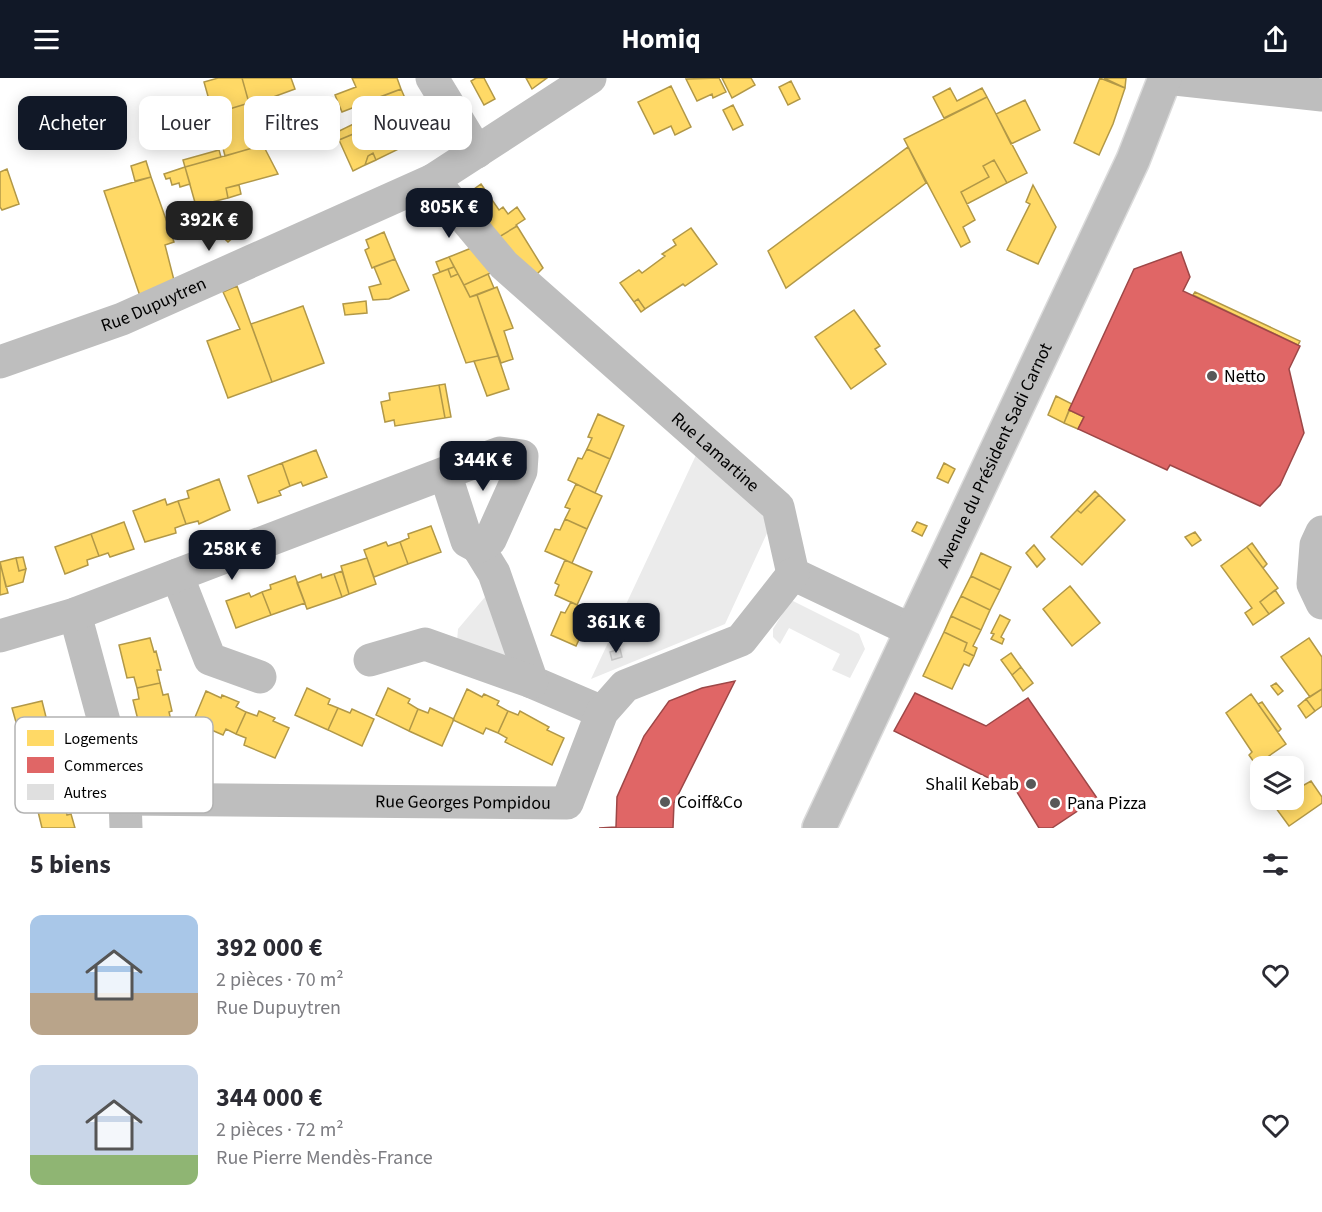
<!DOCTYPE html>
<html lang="fr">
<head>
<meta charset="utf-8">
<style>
	:root { --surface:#fff; --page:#f7f7f7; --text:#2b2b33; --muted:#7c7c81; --accent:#111827 }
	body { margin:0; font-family:"Source Sans 3",sans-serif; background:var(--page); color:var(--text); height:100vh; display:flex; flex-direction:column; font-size:22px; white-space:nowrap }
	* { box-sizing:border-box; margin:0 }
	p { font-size:20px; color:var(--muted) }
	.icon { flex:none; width:33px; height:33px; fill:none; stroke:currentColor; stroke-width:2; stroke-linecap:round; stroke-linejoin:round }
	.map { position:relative; height:750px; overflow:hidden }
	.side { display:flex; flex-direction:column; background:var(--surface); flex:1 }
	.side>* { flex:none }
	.guide { position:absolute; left:18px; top:18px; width:600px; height:54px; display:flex; gap:12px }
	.tools { position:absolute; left:1250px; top:678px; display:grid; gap:12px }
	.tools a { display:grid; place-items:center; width:54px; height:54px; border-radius:12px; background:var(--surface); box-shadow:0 3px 15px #0003; font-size:30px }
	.price { position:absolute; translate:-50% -51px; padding:0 14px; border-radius:12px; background:var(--accent); color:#fff; font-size:20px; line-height:39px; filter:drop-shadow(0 2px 3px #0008) }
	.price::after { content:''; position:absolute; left:50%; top:36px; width:18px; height:14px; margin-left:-9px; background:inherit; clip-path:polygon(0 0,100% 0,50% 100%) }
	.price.active { background:#222; color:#fff }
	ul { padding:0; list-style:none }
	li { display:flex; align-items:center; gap:18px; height:150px; padding:0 30px }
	li span { display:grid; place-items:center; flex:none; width:168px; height:120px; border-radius:12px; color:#555 }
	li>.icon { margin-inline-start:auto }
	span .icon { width:72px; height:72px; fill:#fffc; stroke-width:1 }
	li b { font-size:26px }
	h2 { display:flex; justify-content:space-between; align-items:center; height:72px; padding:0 30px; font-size:26px }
	.tag { padding:0 21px; border-radius:12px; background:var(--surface); box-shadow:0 3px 15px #0003; font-size:21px; line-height:54px }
	.tag.active { background:var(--accent); color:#fff }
	header { display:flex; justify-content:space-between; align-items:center; height:78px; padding:0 30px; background:var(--accent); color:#fff; font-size:27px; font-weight:700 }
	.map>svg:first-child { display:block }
	.green { fill:#ebebeb }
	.homes { fill:#ffd966; stroke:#b29847; stroke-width:1.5 }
	.shops { fill:#e06666; stroke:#9d4747; stroke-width:1.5 }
	.building { fill:#dfdfdf; stroke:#c6c6c6; stroke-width:1.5 }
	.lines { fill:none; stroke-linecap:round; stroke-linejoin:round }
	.major-casing { stroke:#dbdbdb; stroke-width:36 }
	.minor { stroke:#bebebe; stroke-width:33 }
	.major { stroke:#bebebe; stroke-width:33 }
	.poi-dot { fill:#595959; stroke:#fff; stroke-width:2 }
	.labels { text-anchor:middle; stroke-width:6; stroke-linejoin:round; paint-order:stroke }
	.street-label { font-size:18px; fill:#000; stroke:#fff }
	.poi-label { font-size:18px; fill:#000; stroke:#fff; text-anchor:start }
	.key { fill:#fff; stroke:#b2b2b2; stroke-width:1.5 }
	.key-label { font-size:16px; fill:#000 }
</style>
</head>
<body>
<header><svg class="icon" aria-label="menu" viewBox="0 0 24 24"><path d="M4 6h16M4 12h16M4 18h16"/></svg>Homiq<svg class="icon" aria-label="share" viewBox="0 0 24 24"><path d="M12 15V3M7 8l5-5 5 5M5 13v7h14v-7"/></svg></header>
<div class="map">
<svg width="1322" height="750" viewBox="0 0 1322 750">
	<rect width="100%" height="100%" fill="#fff"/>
	<path class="green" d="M697 375 757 425 769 451 725 546 591 601Z
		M485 519 513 580 457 563 458 551Z
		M791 522 859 556 865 571 850 600 832 592 840 576 789 550 780 566 773 559V551Z"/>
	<path class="homes" d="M218 0H242L249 25 213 36 204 4Z
		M242 0H291L295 11 254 26 266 66 225 78 221 62 222 58 219 57 213 36 249 25Z
		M352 0H397L401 11 342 34 335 17 356 9Z
		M476 0H484L495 21 484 27 471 3Z
		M526 0H547L532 11Z
		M719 0 726 14 713 20 712 16 697 23 686 1Z
		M722 0H751L755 7 732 20Z
		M1100 0 1125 10 1113 46 1099 77 1074 65Z
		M1104 0H1126L1125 10Z
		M791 3 800 21 788 27 779 9Z
		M671 8 691 49 675 57 671 48 654 56 638 24Z
		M950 10 957 23 982 10 987 19 944 40 933 19Z
		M401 11 412 36 402 40 413 64 376 82 373 75 368 78 365 87 353 93 339 62 358 54 356 49 384 36 377 20Z
		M987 19 1027 95 1007 105 994 82 983 88 989 99 961 114 975 142 963 149 970 164 961 169 904 61Z
		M377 20 384 36 356 49 358 54 339 62 335 55 374 36 368 24Z
		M1025 22 1040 52 1011 66 996 36Z
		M733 27 743 47 733 52 723 32Z
		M263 67 278 96 226 110 228 120 196 128 185 89Z
		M908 69 926 105 786 210 768 173Z
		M219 72 221 79 185 89 183 82Z
		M373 75 376 82 365 87 368 78Z
		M994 82 1007 105 967 126 961 114 989 99 983 88Z
		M146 83 151 99 135 103 131 88Z
		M185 89 190 106 180 109 179 105 172 107 170 100 166 101 164 96Z
		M7 91 19 126 2 132 0 129V94Z
		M151 99 174 164 165 167 175 206 141 221 104 113Z
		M481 106 499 132 503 129 508 136 517 129 525 141 516 147 517 148 494 162 463 119Z
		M239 107 241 116 228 120 226 110Z
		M1033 107 1056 149 1038 186 1007 172 1030 126 1026 124Z
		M218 137 237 156 228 164 209 146Z
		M517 148 543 190 536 197 494 162Z
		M691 150 717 186 685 208 683 206 645 231 638 221 634 224 620 205 639 192 642 195 665 178 662 176 676 167 673 162Z
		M384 154 395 181 372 190 365 172 369 170 366 162Z
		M474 169 495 193 464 207 449 179Z
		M449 179 454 189 440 194 436 184Z
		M395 181 409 212 389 221 373 222 369 209 381 206 374 189Z
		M454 189 458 196 451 199 448 191Z
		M448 191 451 199 458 196 470 219 477 217 498 278 466 285 433 197Z
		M488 196 494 210 470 219 464 207Z
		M237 208 272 304 228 320 207 263 240 251 223 214Z
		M497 209 513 250 504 253 513 281 501 285 477 217Z
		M1195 214 1300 263 1298 267 1193 217Z
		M638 221 645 231 641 234 634 224Z
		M366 223 367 235 345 237 343 226Z
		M303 228 324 285 272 304 251 246Z
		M854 232 880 268 875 271 886 286 851 311 815 259Z
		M498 278 509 311 487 318 474 283Z
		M445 306 451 339 445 340 439 307Z
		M439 307 445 340 395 348 394 342 385 344 381 324 390 322 389 315Z
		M1056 318 1072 326 1064 345 1048 337Z
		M1069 332 1084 339 1078 351 1064 345Z
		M598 336 624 348 610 381 587 371 592 360 588 359Z
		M587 371 610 381 595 415 568 402 578 380 582 381Z
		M316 372 327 399 303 408 301 404 290 408 282 385Z
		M282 385 290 408 279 413 281 417 258 425 248 398Z
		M944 385 955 391 948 405 937 400Z
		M219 401 230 432 199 446 198 443 186 446 178 423 189 420 187 413Z
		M576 406 602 418 587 451 565 441 570 431 565 429Z
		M1095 413 1099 417 1081 435 1077 432Z
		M1099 417 1125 442 1082 487 1051 459 1077 432 1081 435Z
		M165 421 167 427 178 423 186 446 175 450 176 455 145 464 133 433Z
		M565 441 587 451 572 485 545 473 555 451 560 452Z
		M124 444 134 471 110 479 108 475 99 478 91 456Z
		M917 444 927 448 922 458 912 453Z
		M431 448 441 474 408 486 400 464 409 460 408 456Z
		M1195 454 1201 462 1192 468 1185 459Z
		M91 456 99 478 87 482 88 487 65 496 55 469Z
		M386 464 388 468 400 464 408 486 374 499 364 472Z
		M1252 465 1267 486 1263 490 1247 469Z
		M1034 467 1045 481 1037 489 1026 475Z
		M1247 469 1278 510 1260 524 1269 536 1253 547 1245 535 1252 530 1221 488Z
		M981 475 1011 489 1000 512 971 498Z
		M23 479 26 491 19 493 16 480Z
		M16 480 19 493 26 491 23 504 6 509 0 484Z
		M367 480 376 506 349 516 341 488Z
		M565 482 592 494 577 527 555 517 559 507 555 505Z
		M0 485 8 515 0 517Z
		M342 493 349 516 342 519 334 496Z
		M321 496 322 500 334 496 342 519 307 531 297 505Z
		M295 498 305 525 271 537 262 514 271 511 270 507Z
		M971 498 1000 512 990 532 961 518Z
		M1070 508 1100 545 1072 568 1043 531Z
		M1275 512 1284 525 1269 536 1260 524Z
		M262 514 271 537 236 550 226 523 249 515 251 519Z
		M961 518 990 532 981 552 951 538Z
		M571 524 592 534 576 568 551 557 561 534 565 535Z
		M1000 537 1010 542 1001 559 1004 561 1002 566 991 561 994 556 991 555Z
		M951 538 981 552 973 568 977 570 974 578 964 573 967 565 944 554Z
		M944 554 967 565 964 573 974 578 969 588 964 586 952 611 923 598Z
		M150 560 154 574 156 573 161 592H157L160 605 137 610 134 599 127 600 119 567Z
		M1309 560 1322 579V611L1310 619 1281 579Z
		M1011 575 1021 589 1012 597 1001 582Z
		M1021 589 1033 605 1023 613 1012 597Z
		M160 605 163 617 168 616 172 633 169 634 173 651 142 658 133 622 139 621 137 610Z
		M1276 605 1283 613 1278 617 1271 608Z
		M307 610 330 621 328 626 338 630 328 652 295 637Z
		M388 610 410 621 408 625 418 631 409 653 376 637Z
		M467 611 482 619 484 616 499 623 497 627 508 633 498 655 486 650 483 656 453 642Z
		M1322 611V628L1315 633 1306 621Z
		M206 613 221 620 222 617 239 624 236 629 246 634 236 656 226 651 223 657 193 644Z
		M1251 616 1286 666 1256 687 1249 677 1252 674 1226 635Z
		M1306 621 1315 633 1306 640 1298 628Z
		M42 623 46 639 43 640 44 644 51 642 59 682 29 690 12 630Z
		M1262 624 1281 651 1278 654 1258 626Z
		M338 630 350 635 352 631 374 641 362 668 328 652Z
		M430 630 454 641 442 668 409 653 418 631 428 635Z
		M259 633 275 640 273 643 289 650 275 680 244 667 246 660 236 656 246 634 257 638Z
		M508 633 518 637 520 633 549 649 547 652 564 660 552 687 505 664 507 660 498 655Z
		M1311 703 1322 719V725L1289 748 1270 722H1293V705L1297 711Z
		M61 711 67 737 71 736 75 750H42L34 717Z"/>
	<path class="shops" d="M1181 174 1190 199 1183 213 1300 268 1289 291 1304 355 1280 407 1260 428 1170 387 1167 392 1078 351 1084 339 1069 332 1134 191Z
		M735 603 674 725 673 750H599L616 749 617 719 644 658 669 623 702 610Z
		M915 615 986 648 1028 620 1097 720 1052 750H1039L1017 714 894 653Z"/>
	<path class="building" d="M620 571 622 579 612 582 610 574Z"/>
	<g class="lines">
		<g class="major-casing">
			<g id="major">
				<path id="s4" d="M819 750 1133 82 1165 0"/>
			</g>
		</g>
		<g class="minor">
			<path d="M432 0 477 74"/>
			<path d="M1166 0 1322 17"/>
			<path id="s1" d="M433 102 504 187 778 429 793 496 911 552"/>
			<path id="s2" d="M0 284 122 241 433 102 590 0"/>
			<path d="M1322 454 1316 467 1313 506 1322 525"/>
			<path d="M478 469 494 495 532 604 602 634"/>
			<path d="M177 497 210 581 260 599"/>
			<path d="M75 536 125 721 126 750"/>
			<path d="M0 558 75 536 445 395 500 375 522 378 521 393 490 462 478 469 467 463 445 395"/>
			<path d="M370 582 425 566 532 604"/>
			<path id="s3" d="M125 721 567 725 602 634 625 608 741 562 793 496"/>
		</g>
		<use href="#major" class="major"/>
	</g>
	<g class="poi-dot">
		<circle cx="1212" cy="298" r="6"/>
		<circle cx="1031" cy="706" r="6"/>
		<circle cx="665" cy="724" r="6"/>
		<circle cx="1055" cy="725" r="6"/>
	</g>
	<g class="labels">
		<g class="street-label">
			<text dy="6" stroke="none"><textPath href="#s2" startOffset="164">Rue Dupuytren</textPath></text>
			<text dy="6" stroke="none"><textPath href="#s1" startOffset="393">Rue Lamartine</textPath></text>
			<text dy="6" stroke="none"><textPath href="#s4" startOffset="412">Avenue du Président Sadi Carnot</textPath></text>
			<text dy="6" stroke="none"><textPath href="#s3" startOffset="338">Rue Georges Pompidou</textPath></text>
		</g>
		<g class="poi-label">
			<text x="1224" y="304">Netto</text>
			<text x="1019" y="712" text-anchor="end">Shalil Kebab</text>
			<text x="677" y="730">Coiff&amp;Co</text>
			<text x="1067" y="731">Pana Pizza</text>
		</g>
	</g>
	<rect x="15" y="639" width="198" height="96" rx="9" class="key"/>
	<rect x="27" y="652" width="27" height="16" fill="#ffd966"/>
	<rect x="27" y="679" width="27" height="16" fill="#e06666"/>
	<rect x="27" y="706" width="27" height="16" fill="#dfdfdf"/>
	<g class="key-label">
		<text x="64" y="666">Logements</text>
		<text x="64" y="693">Commerces</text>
		<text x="64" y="720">Autres</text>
	</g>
</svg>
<div class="tools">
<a><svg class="icon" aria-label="layers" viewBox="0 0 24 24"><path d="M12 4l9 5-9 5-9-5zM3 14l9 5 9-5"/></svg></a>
</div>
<b class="price" style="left:449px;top:161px">805K €</b>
<b class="price active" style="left:209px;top:174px">392K €</b>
<b class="price" style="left:483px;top:414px">344K €</b>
<b class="price" style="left:232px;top:503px">258K €</b>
<b class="price" style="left:616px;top:576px">361K €</b>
<div class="guide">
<a class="tag active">Acheter</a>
<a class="tag">Louer</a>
<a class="tag">Filtres</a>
<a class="tag">Nouveau</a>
</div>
</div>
<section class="side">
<h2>5 biens<svg class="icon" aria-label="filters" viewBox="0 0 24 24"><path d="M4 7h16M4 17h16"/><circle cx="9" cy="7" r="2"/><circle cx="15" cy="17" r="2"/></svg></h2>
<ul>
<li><span style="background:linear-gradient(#a9c7e8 65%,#b9a48a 0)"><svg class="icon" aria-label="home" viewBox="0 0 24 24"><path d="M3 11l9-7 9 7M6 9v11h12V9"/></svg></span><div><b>392 000 €</b><p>2 pièces · 70 m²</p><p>Rue Dupuytren</p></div><svg class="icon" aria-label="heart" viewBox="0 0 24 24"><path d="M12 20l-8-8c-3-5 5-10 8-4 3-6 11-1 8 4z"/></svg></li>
<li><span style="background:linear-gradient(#c9d6e8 75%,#8fb573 0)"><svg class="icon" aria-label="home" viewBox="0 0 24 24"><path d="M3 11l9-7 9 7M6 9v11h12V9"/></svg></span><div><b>344 000 €</b><p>2 pièces · 72 m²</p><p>Rue Pierre Mendès-France</p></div><svg class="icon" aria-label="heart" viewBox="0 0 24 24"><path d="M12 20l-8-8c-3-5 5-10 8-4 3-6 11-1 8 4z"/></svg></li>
</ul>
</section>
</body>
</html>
